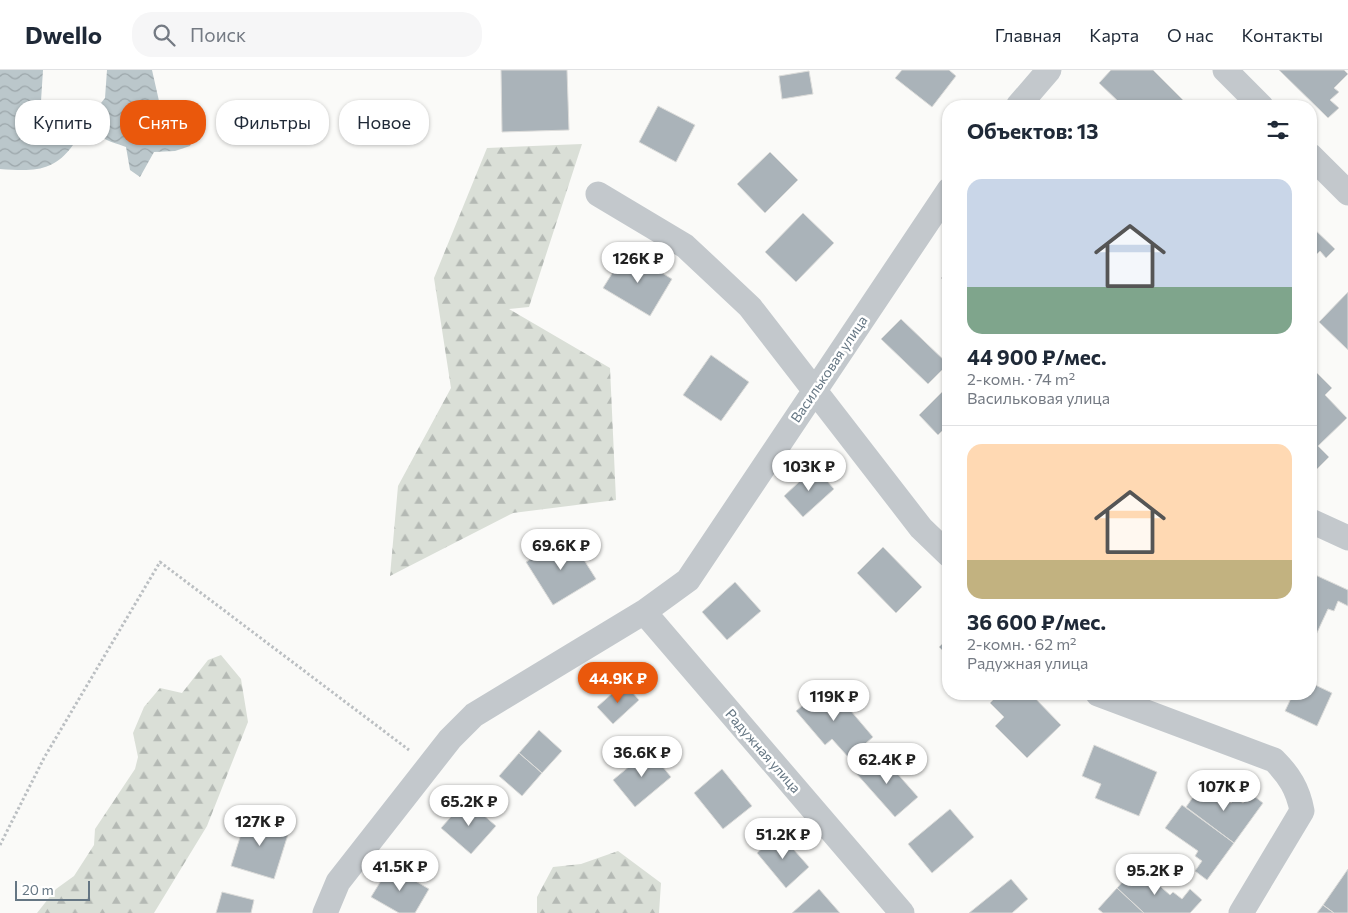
<!DOCTYPE html>
<html lang="ru">
<head>
<meta charset="utf-8">
<style>
	:root { --surface:#fff; --page:#f6f6f7; --text:#1f2937; --muted:#747a83; --line:#e0e1e3; --accent:#ea580c }
	body { margin:0; font-family:Commissioner,sans-serif; background:var(--page); color:var(--text); height:100vh; display:flex; flex-direction:column; font-size:19px; white-space:nowrap }
	* { box-sizing:border-box; margin:0 }
	p { font-size:16px; color:var(--muted) }
	.icon { flex:none; width:28px; height:28px; fill:none; stroke:currentColor; stroke-width:2; stroke-linecap:round; stroke-linejoin:round }
	.map { position:relative; flex:1; overflow:hidden }
	.side { position:absolute; left:942px; top:30px; width:375px; height:600px; display:flex; flex-direction:column; background:var(--surface); border-radius:20px; box-shadow:0 1px 4px #0004 }
	.side>* { flex:none }
	.hud { position:absolute; left:15px; top:30px; width:475px; height:45px; display:flex; gap:10px }
	.scale { position:absolute; left:15px; bottom:12px; width:75px; box-sizing:border-box; padding-left:5px; border:2px solid #657683; border-top:0; font-size:14px; line-height:18px; white-space:nowrap; color:#657683; -webkit-text-stroke:4px #fff; paint-order:stroke }
	.price { position:absolute; translate:-50% -42px; padding:0 11px; border-radius:18px; background:#fff; color:#222; font-size:16px; line-height:32px; filter:drop-shadow(0 1px 2px #0008) }
	.price::after { content:''; position:absolute; left:50%; top:30px; width:15px; height:11px; margin-left:-8px; background:inherit; clip-path:polygon(0 0,100% 0,50% 100%) }
	.price.on { background:var(--accent); color:#fff }
	ul { padding:0; list-style:none }
	li { display:grid; align-content:center; gap:10px; height:265px; padding:0 25px }
	li+li { border-top:1px solid var(--line) }
	li span { display:grid; place-items:center; height:155px; border-radius:15px; color:#555 }
	li>.icon { margin-inline-start:auto }
	span .icon { width:90px; height:90px; fill:#fffc; stroke-width:1 }
	li b { font-size:21px }
	h2 { display:flex; justify-content:space-between; align-items:center; height:60px; padding:0 25px; font-size:21px }
	.chip { padding:0 18px; border-radius:20px; background:var(--surface); box-shadow:0 1px 4px #0004; font-size:18px; line-height:45px }
	.chip.on { background:var(--accent); color:#fff }
	header { display:flex; align-items:center; gap:30px; box-sizing:border-box; height:70px; padding:0 25px; background:var(--surface); border-bottom:1px solid var(--line) }
	header strong { font-size:24px }
	nav { display:flex; gap:28px; margin-inline-start:auto; font-size:18px }
	.search { width:350px; height:45px; background:var(--page); display:flex; align-items:center; gap:12px; box-sizing:border-box; padding:0 18px; border-radius:20px; color:var(--muted); font-size:19px }
	.map>svg:first-child { display:block }
	.forest { fill:url(#forest-firs) }
	.water { fill:url(#water-waves) }
	.building { fill:#aab3b9; stroke:#dcdcda }
	.lines { fill:none; stroke-linecap:round; stroke-linejoin:round }
	.path { stroke:#bbbfc2; stroke-width:3; stroke-dasharray:2.5 2.5; stroke-linecap:butt }
	.minor { stroke:#c3c8cc; stroke-width:25 }
	.labels { text-anchor:middle; stroke-width:5; stroke-linejoin:round; paint-order:stroke }
	.street-label { font-size:14px; fill:#657683; stroke:#fff }
</style>
</head>
<body>
<header>
<strong>Dwello</strong>
<div class="search"><svg class="icon" aria-label="search" viewBox="0 0 24 24"><circle cx="10" cy="10" r="6"/><path d="M15 15l6 6"/></svg>Поиск</div>
<nav><a>Главная</a><a>Карта</a><a>О нас</a><a>Контакты</a></nav>
</header>
<div class="map">
<svg width="1348" height="843" viewBox="0 0 1348 843">
	<defs>
		<pattern id="forest-firs" width="22" height="20" patternUnits="userSpaceOnUse" patternTransform="scale(1.25)"><rect width="22" height="20" fill="#dadfd7"/><path d="M5 1l3.5 6h-7zM16 11l3.5 6h-7z" fill="#b4b9b4"/></pattern>
		<pattern id="water-waves" width="16" height="10" patternUnits="userSpaceOnUse" patternTransform="scale(1.25)"><rect width="16" height="10" fill="#bbc7cb"/><path d="M0 5q4-4 8 0t8 0" fill="none" stroke="#9ca6aa"/></pattern>
	</defs>
	<rect width="100%" height="100%" fill="#fafaf8"/>
	<path class="forest" d="M582 74 529 237 509 239 610 298 616 430 513 443 390 506 398 416 451 318 434 208 487 78Z
		M221 585 241 609 248 652 207 756 154 843H37L56 819 74 806 94 775 95 759 135 699 138 687 133 663 144 637 160 618 182 623 208 590Z
		M618 781 661 813 659 843H537V827L553 797 581 794Z"/>
	<path class="water" d="M0 0H43L41 31 73 75C53 103 32 101 0 99Z
		M107 0H152L166 62 176 69 193 70 190 76 175 81 154 82 140 107 130 100 126 77C107 70 95 69 89 48L105 28Z"/>
	<path class="building" d="M501 0H567L569 60 502 62Z
		M902 0H949L956 6 932 37 895 8Z
		M1111 0H1153L1186 33 1183 36H1117L1120 33 1099 13Z
		M1279 0H1344L1348 4 1334 18 1339 22 1330 30 1339 38 1328 48Z
		M809 1 813 24 782 29 779 6Z
		M658 36 695 55 676 92 639 72Z
		M770 82 798 110 765 143 737 114Z
		M803 143 834 173 796 212 765 182Z
		M1311 156 1335 179 1326 188 1320 181 1311 190Z
		M626 181 672 209 650 246 603 218Z
		M949 200V216L941 208Z
		M1348 222V280L1319 252Z
		M901 249 948 294 928 314 881 269Z
		M711 285 749 312 721 351 683 325Z
		M1312 298 1332 318 1325 325 1347 348 1318 376 1329 387 1316 400 1311 396Z
		M944 320 949 324V354L938 365 919 345Z
		M815 397 834 419 803 447 784 426Z
		M569 466 596 509 553 535 526 492Z
		M883 477 922 517 896 543 857 503Z
		M1311 503 1348 520V536L1338 531 1334 541 1328 539 1314 569 1311 568Z
		M735 512 761 541 727 570 702 542Z
		M949 567V587L939 577Z
		M624 613 639 630 613 654 597 637Z
		M1311 613 1332 623 1317 656 1285 641 1293 624H1311Z
		M828 614 873 667 849 688 832 669 825 675 796 641Z
		M999 624H1031L1061 655 1027 688 995 656 1004 647 990 633Z
		M539 660 562 681 542 703 519 683Z
		M1094 675 1157 702 1139 746 1095 728 1101 714 1082 706Z
		M649 680 671 707 635 737 613 710Z
		M519 683 542 703 522 726 499 706Z
		M879 683 918 727 895 747 856 703Z
		M722 699 752 736 723 759 694 723Z
		M1203 713 1231 733 1235 727 1243 733 1250 723 1263 733 1234 773 1186 737Z
		M466 730 496 756 471 784 441 758Z
		M1182 735 1234 773 1207 810 1195 801 1202 791 1195 786 1198 781 1165 758Z
		M950 739 974 767 932 803 908 774Z
		M247 745 290 758 274 809 231 796Z
		M779 763 809 797 786 818 757 783Z
		M390 796 429 819 415 843H399L371 827Z
		M1137 796 1170 825 1173 822 1182 829 1190 819 1202 830 1190 843H1144L1117 818Z
		M1348 799V843H1334L1323 835Z
		M1011 809 1028 829 1012 843H969Z
		M1117 818 1144 843H1103L1098 839Z
		M819 819 840 843H792Z
		M222 822 254 830 251 843H216Z
		M1323 835 1334 843H1317Z"/>
	<g class="lines">
		<path class="path" d="M0 775 44 688 160 492 409 680"/>
		<path class="minor" d="M1225 0 1261 36
			M1018 36 1049 0
			M1311 86 1348 123
			M598 124 685 176 750 237 921 458 949 485
			M1311 451 1348 468
			M644 542 902 843
			M1098 624 1274 690C1289 705 1298 719 1302 741L1241 843
			M325 843 338 812 450 669 474 645 644 542 688 510 949 120"/>
	</g>
	<g class="labels">
		<g class="street-label">
			<text transform="translate(829 299) rotate(-56)" y="5">Васильковая улица</text>
			<text transform="translate(763 681) rotate(49)" y="5">Радужная улица</text>
		</g>
	</g>
</svg>
<div class="scale">20 m</div>
<b class="price" style="left:638px;top:214px">126K ₽</b>
<b class="price" style="left:809px;top:422px">103K ₽</b>
<b class="price" style="left:561px;top:501px">69.6K ₽</b>
<b class="price on" style="left:618px;top:634px">44.9K ₽</b>
<b class="price" style="left:834px;top:652px">119K ₽</b>
<b class="price" style="left:642px;top:708px">36.6K ₽</b>
<b class="price" style="left:887px;top:715px">62.4K ₽</b>
<b class="price" style="left:1224px;top:742px">107K ₽</b>
<b class="price" style="left:469px;top:757px">65.2K ₽</b>
<b class="price" style="left:260px;top:777px">127K ₽</b>
<b class="price" style="left:783px;top:790px">51.2K ₽</b>
<b class="price" style="left:400px;top:822px">41.5K ₽</b>
<b class="price" style="left:1155px;top:826px">95.2K ₽</b>
<div class="hud">
<a class="chip">Купить</a>
<a class="chip on">Снять</a>
<a class="chip">Фильтры</a>
<a class="chip">Новое</a>
</div>
<section class="side">
<h2>Объектов: 13<svg class="icon" aria-label="filters" viewBox="0 0 24 24"><path d="M4 7h16M4 17h16"/><circle cx="9" cy="7" r="2"/><circle cx="15" cy="17" r="2"/></svg></h2>
<ul>
<li><span style="background:linear-gradient(#c9d6e8 70%,#7fa58c 0)"><svg class="icon" aria-label="home" viewBox="0 0 24 24"><path d="M3 11l9-7 9 7M6 9v11h12V9"/></svg></span><div><b>44 900 ₽/мес.</b><p>2-комн. · 74 m²</p><p>Васильковая улица</p></div></li>
<li><span style="background:linear-gradient(#ffd9b3 75%,#c2b280 0)"><svg class="icon" aria-label="home" viewBox="0 0 24 24"><path d="M3 11l9-7 9 7M6 9v11h12V9"/></svg></span><div><b>36 600 ₽/мес.</b><p>2-комн. · 62 m²</p><p>Радужная улица</p></div></li>
</ul>
</section>
</div>
</body>
</html>
